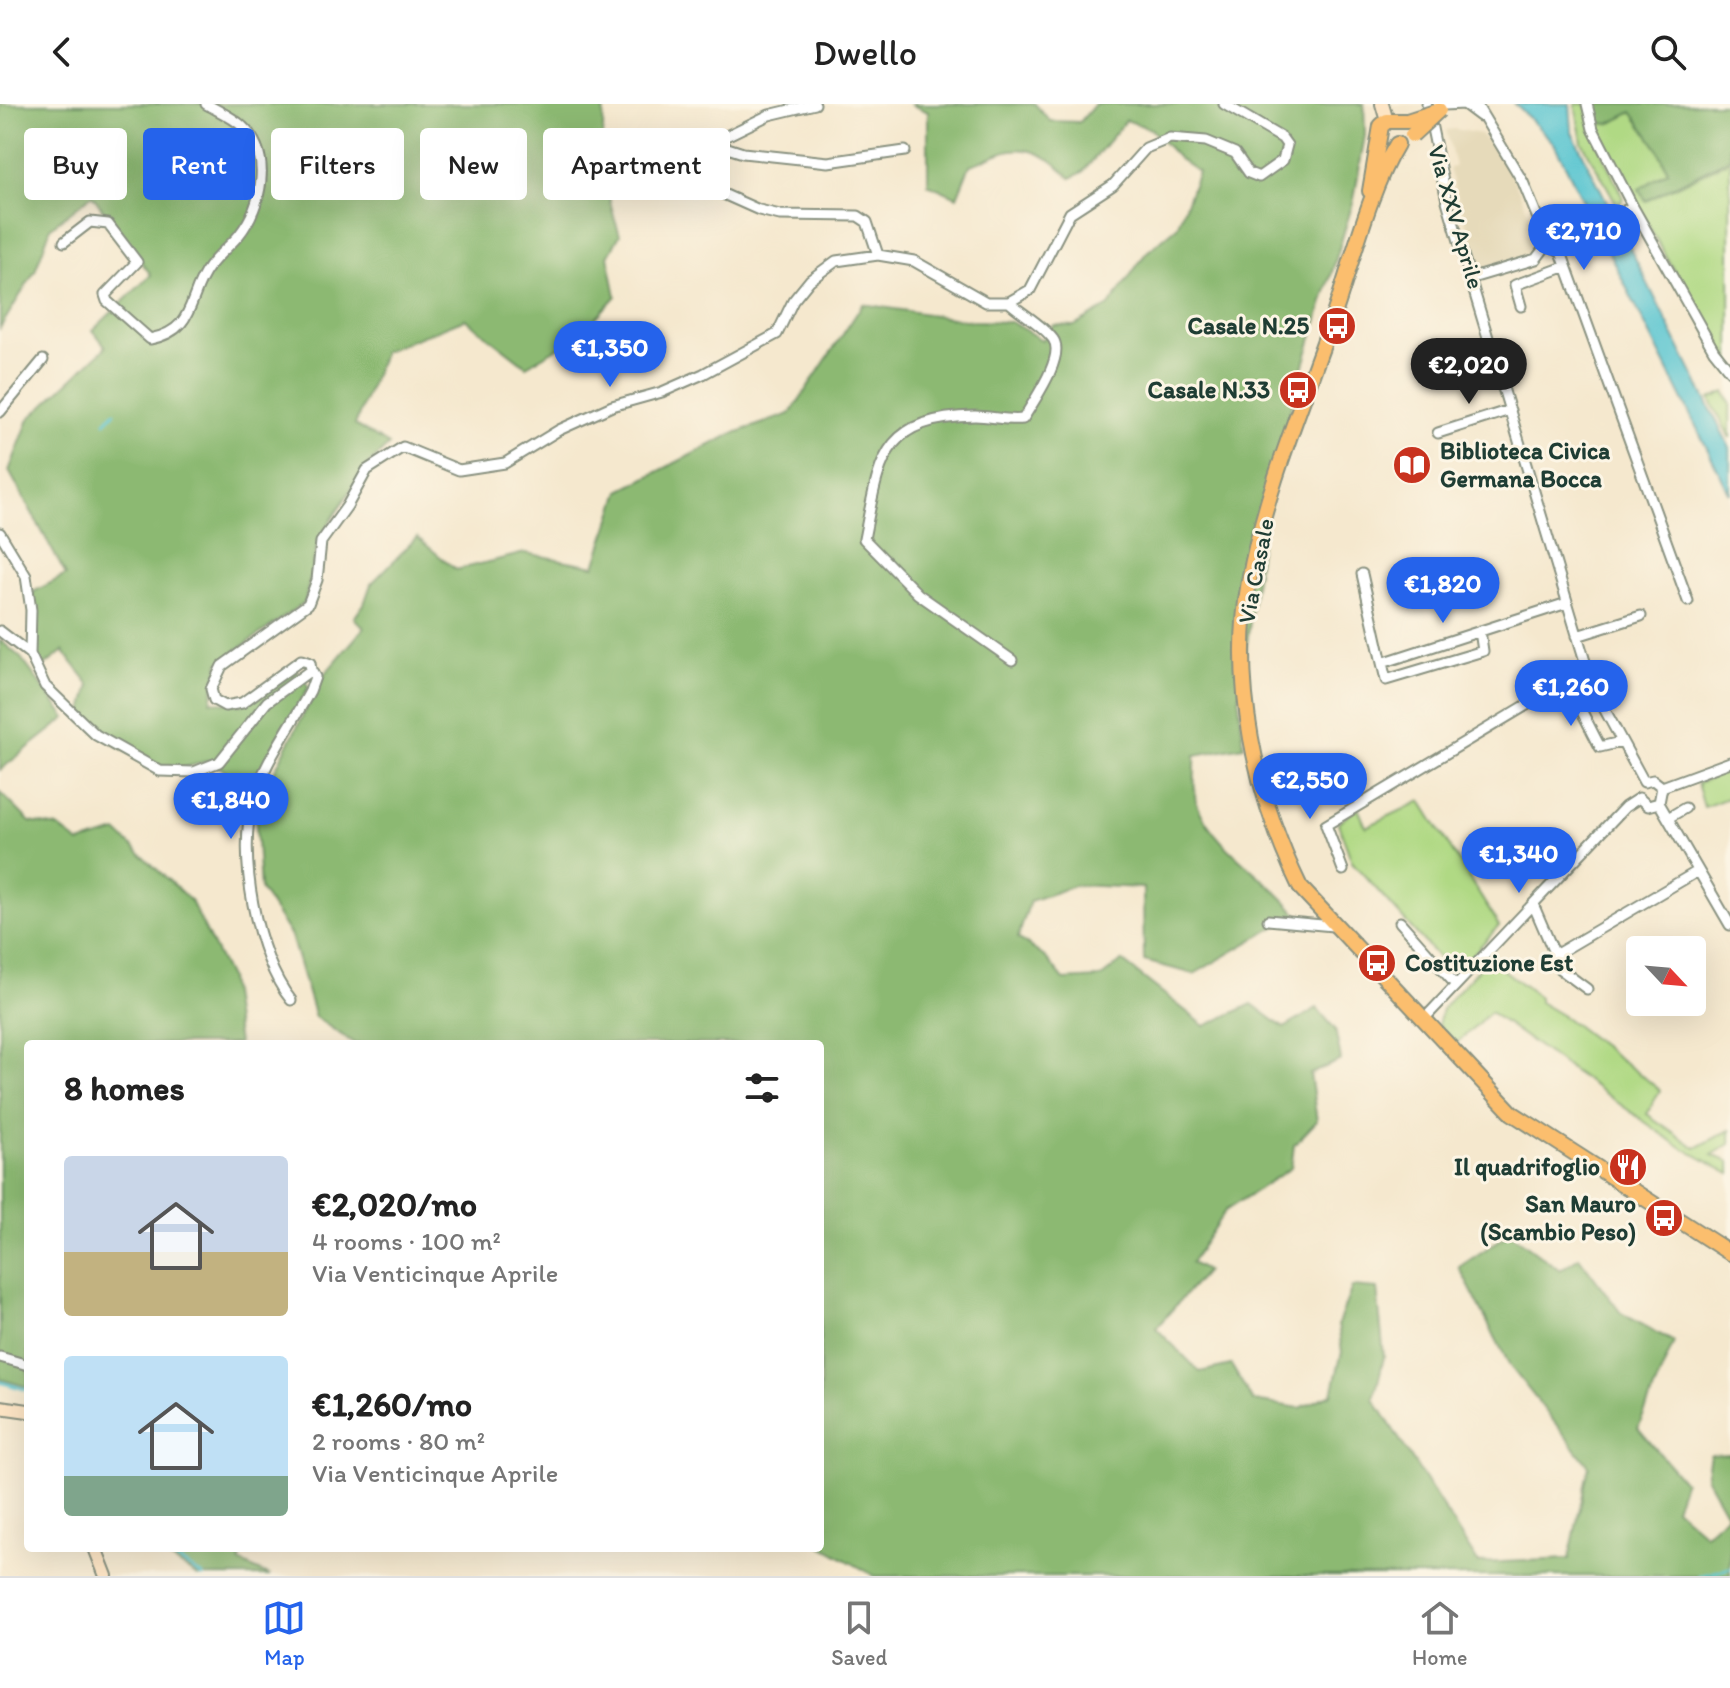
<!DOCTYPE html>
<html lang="en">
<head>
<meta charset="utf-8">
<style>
	:root { --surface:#fff; --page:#f2f2f2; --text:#222; --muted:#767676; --line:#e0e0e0; --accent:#2563eb }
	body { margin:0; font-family:Itim,sans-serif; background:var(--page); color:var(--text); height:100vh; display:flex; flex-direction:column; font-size:30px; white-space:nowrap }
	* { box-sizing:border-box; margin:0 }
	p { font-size:26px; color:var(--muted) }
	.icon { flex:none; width:44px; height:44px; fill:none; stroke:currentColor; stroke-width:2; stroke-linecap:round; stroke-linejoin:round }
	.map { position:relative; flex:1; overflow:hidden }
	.drawer { position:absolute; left:24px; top:936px; width:800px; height:512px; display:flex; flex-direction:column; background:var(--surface); border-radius:8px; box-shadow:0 8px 32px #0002 }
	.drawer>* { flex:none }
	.banner { position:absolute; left:24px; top:24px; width:800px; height:72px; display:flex; gap:16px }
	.needle { width:52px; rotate:116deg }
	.controls { position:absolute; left:1626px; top:832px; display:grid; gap:16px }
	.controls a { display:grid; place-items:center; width:80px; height:80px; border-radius:8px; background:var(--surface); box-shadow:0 8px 32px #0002; font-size:40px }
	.price { position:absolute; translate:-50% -68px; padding:0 18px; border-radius:28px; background:var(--accent); color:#fff; font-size:26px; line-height:52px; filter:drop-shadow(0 2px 4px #0008) }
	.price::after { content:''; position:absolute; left:50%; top:48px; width:24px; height:18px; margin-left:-12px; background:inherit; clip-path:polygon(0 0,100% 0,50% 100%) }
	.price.selected { background:#222; color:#fff }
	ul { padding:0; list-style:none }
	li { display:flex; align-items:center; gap:24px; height:200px; padding:0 40px }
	li span { display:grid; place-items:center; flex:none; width:224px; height:160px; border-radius:8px; color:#555 }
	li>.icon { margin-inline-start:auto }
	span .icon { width:96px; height:96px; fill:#fffc; stroke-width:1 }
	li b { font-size:34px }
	h2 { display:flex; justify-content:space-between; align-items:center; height:96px; padding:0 40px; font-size:34px }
	.tag { padding:0 28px; border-radius:8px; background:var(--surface); box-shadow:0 8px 32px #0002; font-size:28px; line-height:72px }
	.tag.selected { background:var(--accent); color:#fff }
	header { display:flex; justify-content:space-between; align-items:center; height:104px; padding:0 40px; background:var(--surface); font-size:36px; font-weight:600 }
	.tab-bar { display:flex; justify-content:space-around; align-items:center; height:112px; border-top:2px solid var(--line); background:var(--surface); font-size:22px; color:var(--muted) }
	.tab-bar a { display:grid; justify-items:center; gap:4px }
	.tab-bar .selected { color:var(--accent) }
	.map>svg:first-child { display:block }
	.built { fill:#e6daba }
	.green { fill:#b0d984; stroke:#688b5c; stroke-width:2 }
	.forest { fill:#8cb972; stroke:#567b53; stroke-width:2 }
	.water { fill:#57c4d0; stroke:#3b8082; stroke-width:2 }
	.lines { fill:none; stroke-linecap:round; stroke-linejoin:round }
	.stream { stroke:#57c4d0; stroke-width:3 }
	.street-casing { stroke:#8a9281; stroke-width:13 }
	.secondary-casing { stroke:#8a9281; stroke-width:16 }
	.primary-casing { stroke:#8a9281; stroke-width:18 }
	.street { stroke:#fff; stroke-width:9 }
	.secondary { stroke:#fde5c5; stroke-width:12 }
	.primary { stroke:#fbbe6e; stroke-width:14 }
	.primary-bridge-casing { stroke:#8a9281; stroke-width:18; stroke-linecap:butt }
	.primary-bridge { stroke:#fbbe6e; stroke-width:14 }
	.labels { text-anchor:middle; stroke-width:6; stroke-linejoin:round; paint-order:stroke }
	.street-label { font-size:24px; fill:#1f3d34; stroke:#fcf5e5 }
	.poi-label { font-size:24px; font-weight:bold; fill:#1f3d34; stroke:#fcf5e5; text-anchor:end }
</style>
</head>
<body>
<header><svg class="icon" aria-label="back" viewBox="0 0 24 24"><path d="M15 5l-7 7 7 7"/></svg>Dwello<svg class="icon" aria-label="search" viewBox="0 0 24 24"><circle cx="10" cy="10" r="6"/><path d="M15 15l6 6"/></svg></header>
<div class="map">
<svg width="1730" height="1472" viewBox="0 0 1730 1472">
	<rect width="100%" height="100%" fill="#fcf5e5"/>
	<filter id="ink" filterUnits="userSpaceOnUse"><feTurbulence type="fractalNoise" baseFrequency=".0125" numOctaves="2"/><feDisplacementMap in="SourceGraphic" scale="16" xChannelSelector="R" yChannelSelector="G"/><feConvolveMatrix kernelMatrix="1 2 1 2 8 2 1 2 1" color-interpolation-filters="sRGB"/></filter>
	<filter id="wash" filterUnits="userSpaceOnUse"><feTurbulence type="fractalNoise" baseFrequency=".006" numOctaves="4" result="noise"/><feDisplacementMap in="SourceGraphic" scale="32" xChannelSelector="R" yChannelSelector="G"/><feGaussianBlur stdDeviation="1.8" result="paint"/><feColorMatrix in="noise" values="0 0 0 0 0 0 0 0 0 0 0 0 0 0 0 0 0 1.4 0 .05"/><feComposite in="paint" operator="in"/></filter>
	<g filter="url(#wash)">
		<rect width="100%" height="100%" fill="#f5e8ce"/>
		<path class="built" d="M1455 25 1480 30 1505 56 1531 114 1526 127 1533 149 1488 163 1479 159 1449 65 1455 62 1446 26Z"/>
		<path class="green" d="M1575 0H1586L1592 27 1623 94 1618 102 1582 38Z
			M1632 8 1658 45 1668 67 1646 97 1730 56V267L1646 117 1597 21 1596 18 1609 20Z
			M1725 288 1730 299V334L1710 295Z
			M1730 667V693L1704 703 1697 679Z
			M1421 697 1499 822 1454 871 1352 758 1338 719 1358 704 1366 723Z
			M1488 854 1539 893V898L1566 914 1660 986 1647 1010 1696 1044 1730 1026V1040L1712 1051 1730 1058V1070L1676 1040 1490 908 1457 939 1438 921 1442 905Z"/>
		<path class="forest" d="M0 0H604C601 46 604 88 620 131L608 152 616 192 579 232 526 262 465 215 384 247 355 321 389 341 365 364 318 437 305 498 219 559 211 597 242 601 297 567 309 583 250 684 209 656C195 661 175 668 160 663 132 654 101 633 82 611L90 581 63 547 41 565 33 550V488L66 471 9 367 29 315 106 243 93 226 151 171 92 91 51 123 35 167 0 224Z
			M910 0H1035L1050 17 1080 18 1095 0H1364L1365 31 1354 95 1269 377 1239 598 1244 642 1195 651C1196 665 1192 687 1197 700 1215 746 1268 772 1297 810L1194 870 1144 857 1143 784 1076 781 1030 797 1018 834 1046 854 1064 876 1100 874 1122 857 1205 922 1252 900 1284 924 1317 904 1335 925 1341 956 1310 970 1317 1017 1294 1041 1291 1064 1225 1107 1191 1159 1206 1167 1156 1224 1200 1268 1231 1261 1253 1297 1300 1304 1332 1290 1342 1248 1338 1220 1352 1183 1377 1185 1384 1253 1374 1295 1478 1459 1569 1455 1589 1362 1510 1262 1459 1163 1510 1129 1560 1166 1579 1153 1621 1209 1674 1238 1638 1324 1684 1378 1675 1404 1705 1430 1727 1410 1706 1373 1710 1351 1730 1350V1472H875L820 1441V940H355L315 913 291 832 260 785 255 705 323 572 364 524 354 514 364 500 371 480 417 433 456 466 525 449 595 462 620 387 732 330 790 310 863 200 972 217 1011 218 1042 236 1054 221 1074 222 1109 202 1146 149 1177 123 1198 68 1178 54 1151 25 1126 16 1083 68 1071 74C1055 58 1037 42 1011 46 997 48 984 58 970 61L957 93 928 80V8Z
			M1593 0H1730V54L1646 97 1639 85 1668 67 1658 45 1632 8 1609 20 1596 18Z
			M0 536 21 554 66 614 0 666Z
			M0 688 30 718 58 723 79 739 117 728 191 797 229 874 238 940H28V1283L0 1275Z
			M152 1444H245L239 1458 270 1472H198Z"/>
		<path class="water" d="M1515 0H1570L1572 28 1730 344V390L1554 39Z"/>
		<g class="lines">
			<path class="stream" d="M105 318 115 308
				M0 1278 28 1286
				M159 1444 203 1472
				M1700 1472 1730 1464"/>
		</g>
	</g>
	<g filter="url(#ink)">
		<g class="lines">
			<g class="street-casing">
				<path id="street" d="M815 0 769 11 712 39 743 49 828 58 905 47
					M1427 0 1447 97 1593 584 1644 678
					M1476 0 1523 78 1548 139 1561 148 1688 497
					M1587 0 1593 25 1633 103 1714 247 1730 267
					M1444 1 1464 0 1480 12
					M712 39 692 48 688 55 694 72 712 85 759 106 780 111 858 112 867 118 878 151
					M64 138 90 118 108 120 137 158 105 191 107 197 150 235C197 226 187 192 209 163 217 151 230 142 239 131 262 102 273 51 243 23 233 13 218 7 206 0
					M1472 174 1536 155 1548 139 1633 103
					M1009 198C1022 210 1043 221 1053 235 1066 252 1033 298 1023 315 1007 317 991 312 975 312 880 314 880 356 864 435L918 490 1012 556
					M1521 202 1515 181 1564 163
					M0 308 43 256
					M1438 329 1510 306
					M0 429 26 472 31 506 30 550 45 582 96 631 160 667 194 668 219 658 267 598 311 566 310 559 301 556 242 599 225 602 214 596 211 585 222 562 308 500 317 476 321 438 347 402 367 366 403 343 459 366 505 359 559 326 612 302 662 288 703 270 777 230 793 197 810 176 836 157 878 151 914 157 986 198H1009L1030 186 1070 109 1113 81 1146 44 1170 34 1206 37 1235 49 1249 69 1259 73 1283 56 1287 41 1282 34 1224 0
					M1362 470 1382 559 1567 499
					M0 527 30 550
					M1577 532 1641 512
					M1382 559 1386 576 1483 547 1480 527
					M1593 584 1574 592 1600 643 1621 638
					M1644 678 1653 676 1662 683 1659 699
					M1662 683 1730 658
					M1639 694 1648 702 1659 699
					M1659 699 1730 821
					M1668 714 1685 704
					M1343 766 1326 721 1587 565
					M1533 800 1555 851 1698 767
					M1268 816 1333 822
					M1400 818 1456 881
					M1555 851 1560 865 1587 885
					M291 896C256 853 237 749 253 696 264 658 292 621 310 587L315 573 311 566
					M1423 916 1625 703 1639 694
					M0 1253 28 1261"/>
			</g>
			<g class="secondary-casing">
				<path id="secondary" d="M1382 0 1387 17
					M0 1303 28 1307
					M95 1444 106 1472"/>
			</g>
			<g class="primary-casing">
				<path id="primary" d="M1397 40C1369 86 1351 163 1332 216 1302 301 1265 387 1249 477 1231 579 1255 691 1300 783L1512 1009 1730 1149
					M1370 87 1381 22 1387 17H1407"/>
			</g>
			<use href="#street" class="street"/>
			<use href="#secondary" class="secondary"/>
			<use href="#primary" class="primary"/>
			<g class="primary-bridge-casing">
				<path id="primary-bridge" d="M1407 17 1435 8
					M1412 31 1439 6"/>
			</g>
			<use href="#primary-bridge" class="primary-bridge"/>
		</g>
	</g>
	<defs>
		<g id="bus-disc" transform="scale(2)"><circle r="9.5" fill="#c8321e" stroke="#fcf5e5"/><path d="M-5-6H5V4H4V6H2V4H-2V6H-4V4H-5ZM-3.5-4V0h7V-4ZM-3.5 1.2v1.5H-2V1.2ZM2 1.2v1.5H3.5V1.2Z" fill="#fff"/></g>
		<g id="library-disc" transform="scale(2)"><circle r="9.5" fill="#c8321e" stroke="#fcf5e5"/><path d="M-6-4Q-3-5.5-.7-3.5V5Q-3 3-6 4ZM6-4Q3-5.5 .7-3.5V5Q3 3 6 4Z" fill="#fff"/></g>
		<g id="restaurant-disc" transform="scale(2)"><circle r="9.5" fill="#c8321e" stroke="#fcf5e5"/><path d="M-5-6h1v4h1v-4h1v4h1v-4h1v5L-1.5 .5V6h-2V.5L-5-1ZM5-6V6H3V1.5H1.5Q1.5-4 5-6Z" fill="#fff"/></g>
	</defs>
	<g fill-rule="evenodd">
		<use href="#bus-disc" x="1337" y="222"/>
		<use href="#bus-disc" x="1298" y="286"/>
		<use href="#library-disc" x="1412" y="361"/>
		<use href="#bus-disc" x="1377" y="859"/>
		<use href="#restaurant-disc" x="1628" y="1063"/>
		<use href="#bus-disc" x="1664" y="1114"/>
	</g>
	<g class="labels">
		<g class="street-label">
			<text transform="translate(1456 113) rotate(74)" y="8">Via XXV Aprile</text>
			<text transform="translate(1256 467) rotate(-79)" y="8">Via Casale</text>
		</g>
		<g class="poi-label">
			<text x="1309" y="230">Casale N.25</text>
			<text x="1270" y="294">Casale N.33</text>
			<text x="1440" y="355" text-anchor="start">Biblioteca Civica<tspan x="1440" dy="28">Germana Bocca</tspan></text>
			<text x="1405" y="867" text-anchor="start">Costituzione Est</text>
			<text x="1600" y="1071">Il quadrifoglio</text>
			<text x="1636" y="1108">San Mauro<tspan x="1636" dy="28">(Scambio Peso)</tspan></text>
		</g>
	</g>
</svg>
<div class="controls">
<a><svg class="needle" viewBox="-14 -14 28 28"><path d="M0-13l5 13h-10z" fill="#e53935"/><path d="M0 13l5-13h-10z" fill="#767676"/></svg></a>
</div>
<b class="price" style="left:1584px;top:168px">€2,710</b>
<b class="price" style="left:610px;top:285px">€1,350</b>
<b class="price selected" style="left:1469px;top:302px">€2,020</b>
<b class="price" style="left:1443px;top:521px">€1,820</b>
<b class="price" style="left:1571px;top:624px">€1,260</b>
<b class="price" style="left:1310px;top:717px">€2,550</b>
<b class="price" style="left:231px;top:737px">€1,840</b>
<b class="price" style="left:1519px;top:791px">€1,340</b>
<div class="banner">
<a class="tag">Buy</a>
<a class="tag selected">Rent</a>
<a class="tag">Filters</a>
<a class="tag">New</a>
<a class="tag">Apartment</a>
</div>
<section class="drawer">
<h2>8 homes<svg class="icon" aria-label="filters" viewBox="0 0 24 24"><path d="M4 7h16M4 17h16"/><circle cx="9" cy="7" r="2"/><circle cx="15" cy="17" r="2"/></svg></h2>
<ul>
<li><span style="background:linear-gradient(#c9d6e8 60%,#c2b280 0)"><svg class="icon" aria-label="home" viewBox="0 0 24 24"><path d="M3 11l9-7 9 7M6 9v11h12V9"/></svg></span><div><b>€2,020/mo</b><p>4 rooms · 100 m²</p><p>Via Venticinque Aprile</p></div></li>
<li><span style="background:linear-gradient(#bfe0f5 75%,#7fa58c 0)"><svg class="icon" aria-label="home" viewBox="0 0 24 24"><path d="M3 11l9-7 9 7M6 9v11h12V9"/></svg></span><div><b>€1,260/mo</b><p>2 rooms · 80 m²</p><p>Via Venticinque Aprile</p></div></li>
</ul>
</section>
</div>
<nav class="tab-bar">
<a class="selected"><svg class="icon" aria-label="map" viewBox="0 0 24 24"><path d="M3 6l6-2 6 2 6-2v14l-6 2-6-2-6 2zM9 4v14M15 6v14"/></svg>Map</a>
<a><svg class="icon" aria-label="saved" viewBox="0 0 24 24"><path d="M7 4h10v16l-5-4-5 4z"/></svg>Saved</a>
<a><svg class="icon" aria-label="home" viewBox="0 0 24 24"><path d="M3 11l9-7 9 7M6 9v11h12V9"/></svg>Home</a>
</nav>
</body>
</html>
